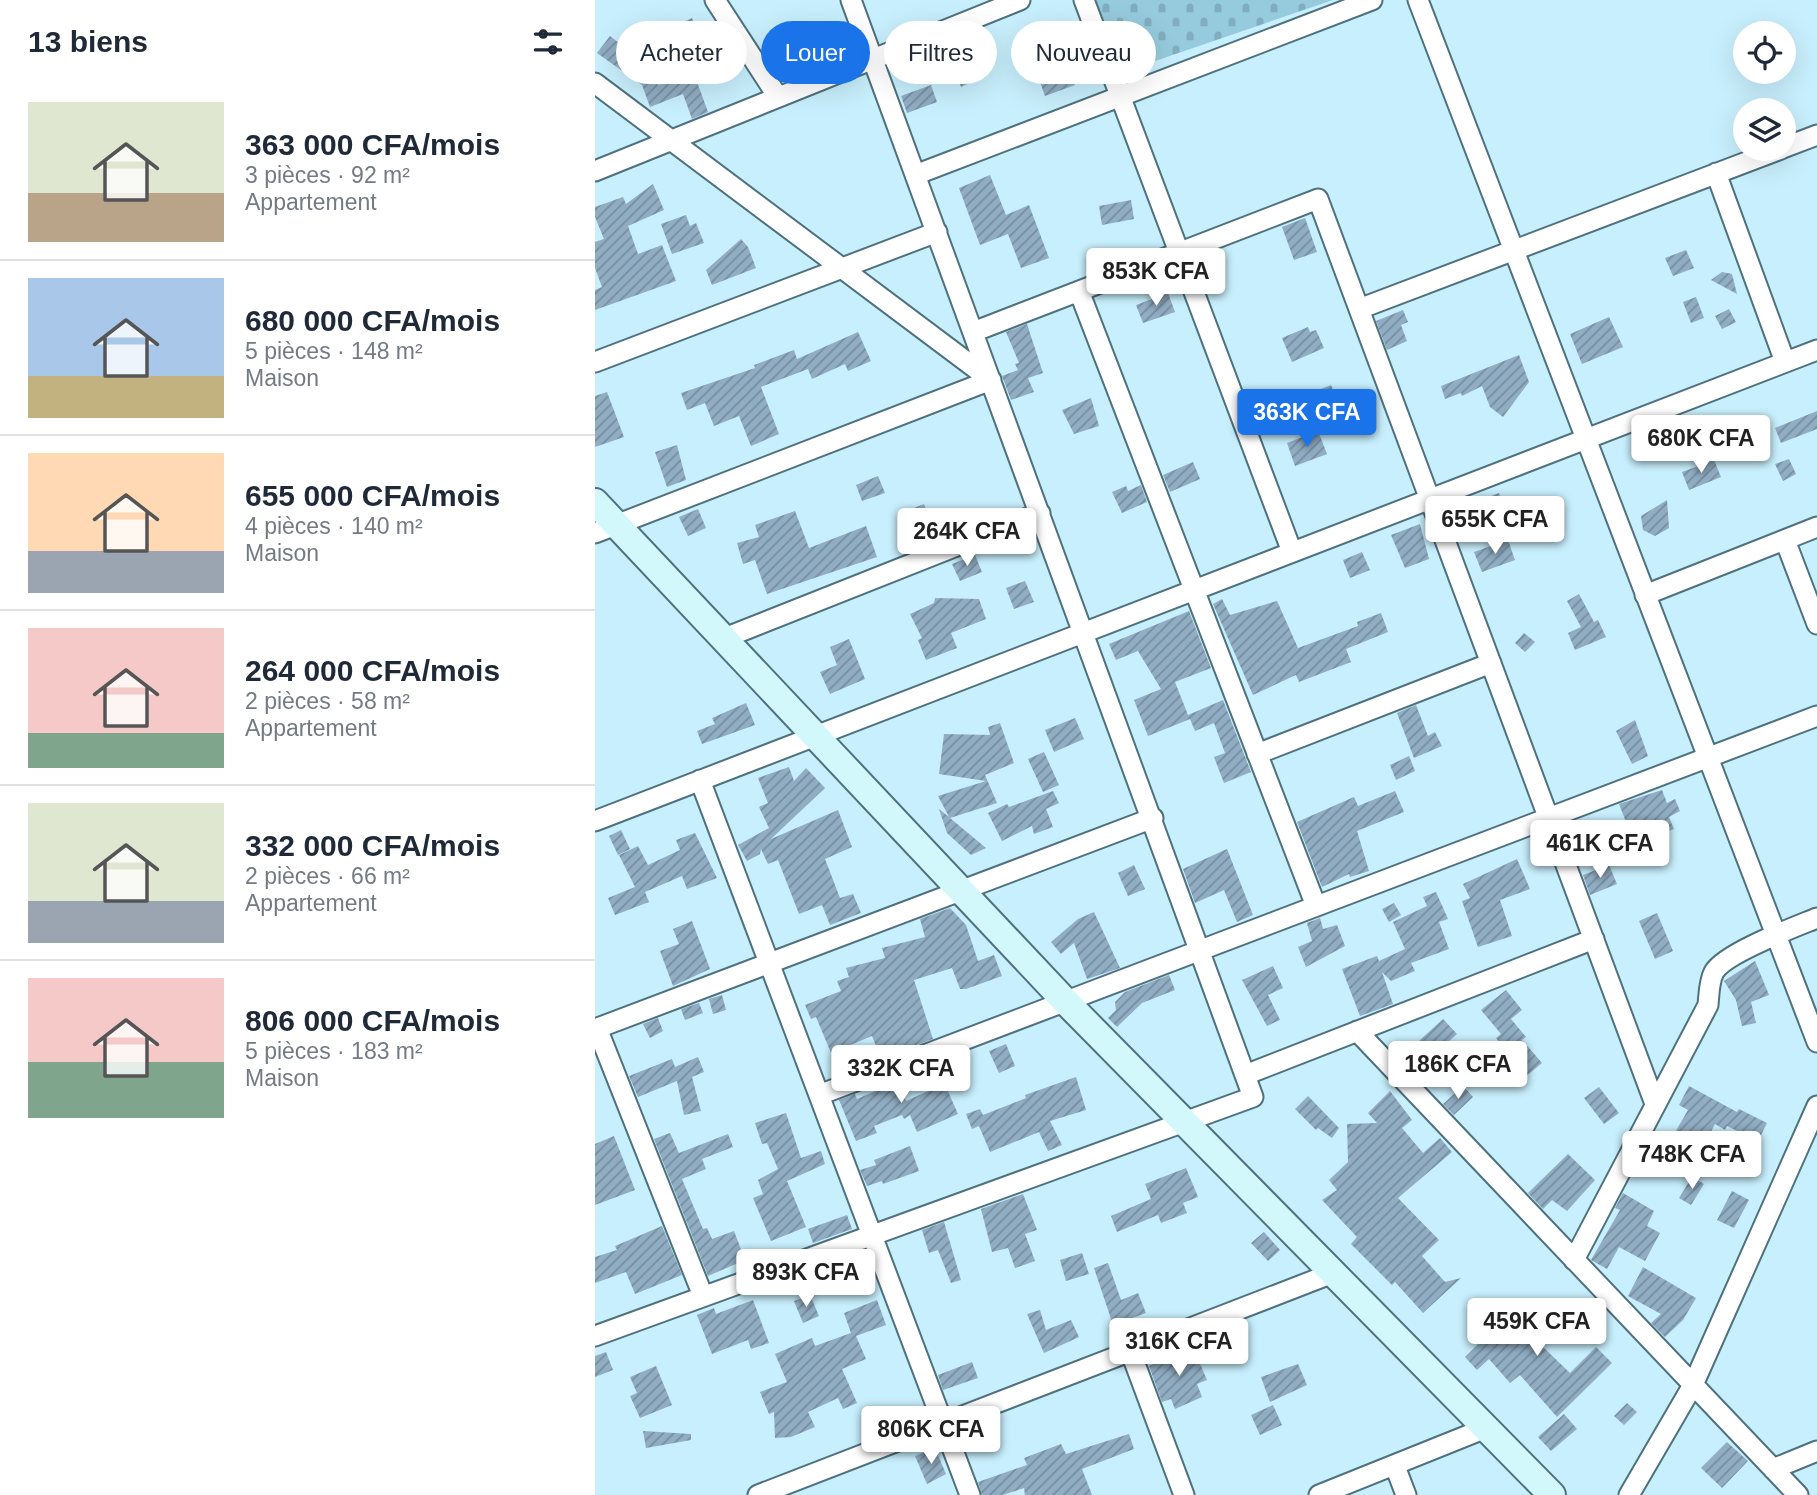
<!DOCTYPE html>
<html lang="fr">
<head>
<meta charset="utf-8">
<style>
	:root { --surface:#fff; --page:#f2f2f3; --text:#1f2937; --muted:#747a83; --line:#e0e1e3; --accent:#1a73e8 }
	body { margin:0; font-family:Helvetica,sans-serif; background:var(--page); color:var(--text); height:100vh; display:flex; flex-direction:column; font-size:26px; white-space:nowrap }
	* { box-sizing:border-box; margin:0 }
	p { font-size:23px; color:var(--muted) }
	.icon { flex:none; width:38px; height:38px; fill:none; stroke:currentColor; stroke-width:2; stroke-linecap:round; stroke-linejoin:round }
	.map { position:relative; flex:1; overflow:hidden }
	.details { display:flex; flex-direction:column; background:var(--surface); width:595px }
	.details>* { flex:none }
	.banner { position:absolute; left:21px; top:21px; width:665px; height:63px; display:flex; gap:14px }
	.buttons { position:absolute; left:1138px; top:21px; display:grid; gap:14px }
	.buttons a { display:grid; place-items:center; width:63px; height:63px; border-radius:50%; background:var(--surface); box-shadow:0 7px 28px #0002; font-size:35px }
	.price { position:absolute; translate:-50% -60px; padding:0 16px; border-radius:7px; background:#fff; color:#222; font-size:23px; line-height:46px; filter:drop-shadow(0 2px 4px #0008) }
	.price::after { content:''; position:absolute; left:50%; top:42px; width:21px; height:16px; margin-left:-10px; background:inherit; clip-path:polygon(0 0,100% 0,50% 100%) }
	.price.on { background:var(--accent); color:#fff }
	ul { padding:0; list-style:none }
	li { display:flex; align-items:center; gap:21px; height:175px; padding:0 28px }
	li+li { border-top:2px solid var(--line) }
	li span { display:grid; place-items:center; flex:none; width:196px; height:140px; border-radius:0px; color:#555 }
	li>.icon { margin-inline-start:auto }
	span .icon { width:84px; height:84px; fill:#fffc; stroke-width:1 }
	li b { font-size:30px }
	h2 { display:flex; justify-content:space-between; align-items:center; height:84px; padding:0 28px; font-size:30px }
	.chip { padding:0 24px; border-radius:32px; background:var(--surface); box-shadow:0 7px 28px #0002; font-size:24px; line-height:63px }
	.chip.on { background:var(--accent); color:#fff }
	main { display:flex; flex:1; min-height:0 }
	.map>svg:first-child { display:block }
	.cemetery { fill:url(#cemetery-stones) }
	.building { fill:url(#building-hatch) }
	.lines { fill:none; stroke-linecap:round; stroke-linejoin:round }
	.street-casing { stroke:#4e717e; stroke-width:23 }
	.secondary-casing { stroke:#4e717e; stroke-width:30 }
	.street { stroke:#fff; stroke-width:19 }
	.secondary { stroke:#d2f8fb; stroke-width:26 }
</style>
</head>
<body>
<main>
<section class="details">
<h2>13 biens<svg class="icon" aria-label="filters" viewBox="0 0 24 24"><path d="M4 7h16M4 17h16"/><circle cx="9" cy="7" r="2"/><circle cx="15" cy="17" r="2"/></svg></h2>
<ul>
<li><span style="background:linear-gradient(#dfe7d0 65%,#b9a48a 0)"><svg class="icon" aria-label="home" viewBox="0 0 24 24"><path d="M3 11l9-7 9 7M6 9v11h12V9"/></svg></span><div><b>363 000 CFA/mois</b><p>3 pièces · 92 m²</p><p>Appartement</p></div></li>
<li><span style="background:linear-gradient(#a9c7e8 70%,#c2b280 0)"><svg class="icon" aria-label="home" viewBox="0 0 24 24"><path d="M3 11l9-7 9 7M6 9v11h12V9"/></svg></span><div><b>680 000 CFA/mois</b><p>5 pièces · 148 m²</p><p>Maison</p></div></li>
<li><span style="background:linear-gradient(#ffd9b3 70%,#9aa5b1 0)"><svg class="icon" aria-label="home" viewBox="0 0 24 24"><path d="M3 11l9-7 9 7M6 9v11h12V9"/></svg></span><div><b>655 000 CFA/mois</b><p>4 pièces · 140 m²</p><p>Maison</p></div></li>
<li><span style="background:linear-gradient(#f6c9c9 75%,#7fa58c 0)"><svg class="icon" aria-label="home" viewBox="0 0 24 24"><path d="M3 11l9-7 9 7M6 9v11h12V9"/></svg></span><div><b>264 000 CFA/mois</b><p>2 pièces · 58 m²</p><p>Appartement</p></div></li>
<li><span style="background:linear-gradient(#dfe7d0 70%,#9aa5b1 0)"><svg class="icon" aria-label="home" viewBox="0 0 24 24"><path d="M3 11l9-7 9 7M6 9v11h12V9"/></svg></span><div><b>332 000 CFA/mois</b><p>2 pièces · 66 m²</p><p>Appartement</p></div></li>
<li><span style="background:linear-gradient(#f6c9c9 60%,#7fa58c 0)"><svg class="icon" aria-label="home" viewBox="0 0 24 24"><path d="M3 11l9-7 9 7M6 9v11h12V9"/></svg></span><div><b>806 000 CFA/mois</b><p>5 pièces · 183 m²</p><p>Maison</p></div></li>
</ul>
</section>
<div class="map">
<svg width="1222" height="1495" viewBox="0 0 1222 1495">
	<defs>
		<pattern id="cemetery-stones" width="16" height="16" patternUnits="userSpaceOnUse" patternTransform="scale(1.75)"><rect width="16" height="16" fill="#96cadd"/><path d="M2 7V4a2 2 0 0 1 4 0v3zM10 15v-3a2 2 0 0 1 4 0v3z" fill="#81aebe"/></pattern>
		<pattern id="building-hatch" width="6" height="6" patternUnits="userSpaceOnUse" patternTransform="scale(1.75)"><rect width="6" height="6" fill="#91adc3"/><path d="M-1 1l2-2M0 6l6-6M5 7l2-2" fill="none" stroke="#768d9f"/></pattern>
	</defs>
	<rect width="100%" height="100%" fill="#c8effd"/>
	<path class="cemetery" d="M499 0H738L525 73Z"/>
	<path class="building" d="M97 18 116 62 97 70 77 27Z
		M15 36 29 47 48 41 63 85 98 71 113 112 97 119 88 94 55 107 47 85 2 53Z
		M469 52 480 85 450 96 438 62Z
		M379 63 386 78 366 87 360 72Z
		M336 85 342 102 312 113 306 96Z
		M395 175 411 215 434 205 454 258 426 268 413 234 385 245 364 188Z
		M58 184 69 210 33 226 43 254 67 245 81 281 0 310V290L7 287 0 268V242L9 239 0 217V207L28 197 31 204Z
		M536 200 539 219 507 225 504 206Z
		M91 215 95 226 101 223 109 243 77 254 66 224Z
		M710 218 722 252 699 260 687 227Z
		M146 239 153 247 161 268 117 285 111 270Z
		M1091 250 1099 268 1078 276 1070 258Z
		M1127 272 1137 274 1142 294 1116 280Z
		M573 293 580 312 548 323 541 305Z
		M1101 297 1109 318 1096 323 1088 302Z
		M1134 309 1141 322 1127 329 1120 316Z
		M808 310 813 322 806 325 812 341 792 350 781 321Z
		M1014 317 1028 347 987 364 975 334Z
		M432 324 448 373 433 378 439 392 416 400 407 376 423 370 420 364 424 363 411 332Z
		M713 327 715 332 721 330 729 348 697 362 687 338Z
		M263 332 276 361 253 371 250 364 217 379 213 369 166 387 184 434 156 446 144 416 119 426 110 403 92 410 86 393 160 368 159 365 199 350 202 359Z
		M924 355 934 382 908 417 895 407 887 386 867 396 866 393 850 399 846 386Z
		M736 385 748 413 721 425 709 396Z
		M12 392 29 437 0 447V396Z
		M496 398 504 426 479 434 467 410Z
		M1222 411V429L1186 443 1180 428Z
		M723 431 732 454 700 466 692 443Z
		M82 445 91 480 72 487 60 452Z
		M1194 459 1201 474 1188 481 1180 464Z
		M1119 460 1126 477 1094 490 1087 472Z
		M598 462 605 479 575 492 568 475Z
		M283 476 290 493 267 501 261 485Z
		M546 485 552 502 527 513 517 492 531 486 533 491Z
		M904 493 911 512 889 521 881 502Z
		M1072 500 1074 528 1060 536 1048 530 1046 516Z
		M329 504 336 523 308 532 302 515Z
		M103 509 111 528 93 536 84 517Z
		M200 511 214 548 271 526 282 557 172 594 160 560 148 564 142 543 164 537 160 525Z
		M825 524 834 559 810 568 796 535Z
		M913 540 920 560 887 572 879 552Z
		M767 552 775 570 755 578 748 560Z
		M380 555 387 572 365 581 357 564Z
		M430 581 439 602 419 609 411 588Z
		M984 594 999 622 1003 620 1011 637 980 650 973 633 986 627 972 601Z
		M340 598 384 599 391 619 356 633 362 648 331 660 323 640 327 638 315 614 339 603Z
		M627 599 635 615 682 601 703 648 763 626 762 622 786 613 793 632 751 649 756 662 704 682 701 675 658 695 618 604Z
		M594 611 616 668 580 682 593 715 628 700 656 772 629 783 619 757 630 753 619 723 600 731 595 719 553 736 539 700 566 689 543 651 521 660 514 644Z
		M929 633 940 642 930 652 920 643Z
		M254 639 270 679 235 694 225 672 242 665 235 647Z
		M151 703 160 725 107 744 102 731 120 724 117 718Z
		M821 705 833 736 840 732 847 746 819 758 802 713Z
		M480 718 489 739 459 752 450 730Z
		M1040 720 1053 756 1037 764 1021 731Z
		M405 723 419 763 390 775 402 803 355 818 391 848 376 855 352 833 344 809 354 817 343 796 391 781 344 774 349 734 395 735 393 727Z
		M449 752 464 785 448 792 433 759Z
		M814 756 820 771 801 780 795 765Z
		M194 767 199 781 211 768 230 788 176 839 243 810 257 847 230 859 245 898 258 894 266 913 235 925 227 905 204 914 183 860 173 864 166 849 165 854 152 861 143 845 174 828 164 807 173 803 163 778Z
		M1067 790 1072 803 1080 799 1085 811 1074 817 1079 829 1040 845 1024 804Z
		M458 791 464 803 451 809 458 827 439 834 437 826 407 841 393 813 412 804 414 807Z
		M800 791 809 812 762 831 774 871 755 877 754 874 727 887 702 822 759 797 763 806Z
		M26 830 35 849 23 855 14 836Z
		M100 833 122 878 92 889 87 876 50 892 54 902 20 915 13 898 40 887 24 855 43 846 53 865 85 850 81 840Z
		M632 849 658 915 642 922 629 890 600 903 588 869Z
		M922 859 935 889 905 900 917 936 883 947 867 901 875 898 868 884Z
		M539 865 550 889 533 896 523 873Z
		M1014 865 1022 884 995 895 988 875Z
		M841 892 853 919 844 922 854 949 816 963 820 971 796 981 787 972 798 1004 765 1016 747 969 782 956 784 961 810 949 798 922 832 906 828 897Z
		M799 903 806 915 794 922 787 909Z
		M355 908 371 925 383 961 399 955 407 976 371 989H365L357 968 319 980 338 1039 286 1058 277 1036 236 1053 221 1017 216 1019 210 1005 246 991 242 981 254 977 251 968 290 958 287 948 330 937 325 919Z
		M499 912 525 968 492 979 479 943 466 954 456 942 483 919Z
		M1062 913 1078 951 1060 959 1044 921Z
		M725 918 728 929 742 925 750 946 711 967 703 947 717 941 712 923Z
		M97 921 115 969 78 986 65 951 84 944 78 929Z
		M1160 961 1174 995 1156 1002 1161 1023 1147 1026 1141 1000 1129 981Z
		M678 966 688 988 673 995 685 1020 672 1026 647 980Z
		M574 975 580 990 547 1003 522 1027 513 1018 521 1010 520 1002 530 992Z
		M911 990 927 1010 916 1019 931 1037 927 1040 947 1063 922 1084 898 1057 911 1051 901 1038 906 1034 886 1010Z
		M127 995 131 1010 118 1014 114 999Z
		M104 1003 108 1013 90 1020 86 1009Z
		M63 1018 68 1031 55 1038 48 1024Z
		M848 1019 862 1034 819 1073 808 1062 817 1054 814 1050Z
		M411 1044 420 1066 404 1073 394 1051Z
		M103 1057 109 1072 97 1077 106 1111 89 1115 82 1081 43 1097 34 1076 77 1059 80 1067Z
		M351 1060 358 1076 348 1080 363 1114 322 1132 315 1115 309 1119 307 1115 279 1126 282 1133 261 1141 244 1100 260 1094 262 1099 304 1081 311 1101 338 1089 329 1068Z
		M481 1077 491 1110 455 1121 467 1145 453 1151 444 1132 395 1152 384 1126 377 1129 371 1114 385 1109 388 1115 431 1098 430 1095Z
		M868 1086 878 1097 859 1115 848 1104Z
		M1094 1086 1142 1112 1144 1109 1172 1123 1163 1141 1132 1126 1130 1130 1120 1124 1096 1169 1068 1153 1093 1110 1084 1105Z
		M1004 1087 1024 1113 1009 1124 989 1098Z
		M795 1091 817 1120 807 1128 828 1153 845 1138 857 1152 803 1198 844 1240 827 1256 850 1282 866 1278 828 1313 800 1282 797 1285 756 1244 762 1237 727 1200 742 1190 734 1180 753 1162 752 1124 782 1123 773 1113Z
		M713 1096 744 1128 737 1138 723 1128 721 1130 700 1109Z
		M191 1113 206 1158 226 1151 230 1164 192 1181 211 1227 176 1241 158 1198 168 1194 163 1180 183 1169 172 1143 167 1144 160 1123Z
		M75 1133 84 1153 133 1134 138 1147 107 1159 111 1169 87 1179 108 1229 112 1228 117 1239 139 1231 150 1260 113 1276 59 1139Z
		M19 1136 40 1190 0 1205V1144Z
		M315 1146 324 1171 288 1184 287 1181 272 1186 265 1170 281 1165 279 1160Z
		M973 1154 1000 1180 972 1211 957 1200 948 1209 933 1193Z
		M591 1168 603 1197 588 1203 592 1213 566 1223 563 1215 522 1232 516 1216 556 1199 550 1184Z
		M1097 1177 1109 1184 1096 1205 1084 1198Z
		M1137 1191 1154 1200 1139 1228 1122 1220Z
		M1028 1193 1059 1211 1052 1226 1065 1233 1050 1261 1024 1247 1012 1269 996 1260 1025 1210 1020 1208Z
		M428 1194 442 1230 430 1234 440 1261 420 1268 413 1248 397 1252 386 1209Z
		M252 1215 257 1229 218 1243 213 1229Z
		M349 1222 366 1280 356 1283 343 1250 334 1253 327 1230Z
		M67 1226 87 1275 40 1294 31 1272 0 1283V1257L22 1250 20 1246Z
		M669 1232 685 1250 673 1261 656 1243Z
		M487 1253 494 1274 471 1281 465 1260Z
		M513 1263 526 1300 543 1293 551 1313 518 1325 499 1268Z
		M1048 1267 1101 1298 1088 1320 1070 1337 1056 1323 1066 1314 1033 1296Z
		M215 1295 224 1316 208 1323 199 1301Z
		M158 1300 174 1343 156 1349 153 1340 117 1354 102 1315 119 1308 121 1314Z
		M282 1300 291 1325 261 1336 271 1359 247 1369 262 1403 248 1409 243 1398 213 1412 220 1427 196 1437 180 1438 179 1412 174 1414 165 1392 192 1382 180 1354 217 1338 220 1346 256 1333 249 1313Z
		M956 1302 970 1321 945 1344 975 1373 1001 1347 1017 1363 962 1417 925 1375 915 1383 894 1359 882 1370 870 1357 925 1303 946 1331 942 1313Z
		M445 1310 451 1330 476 1320 484 1337 449 1353 432 1314Z
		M598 1347 612 1380 602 1384 607 1397 580 1409 576 1399 567 1402 554 1366Z
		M11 1352 18 1370 0 1377V1356Z
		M377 1362 383 1378 348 1390 343 1375Z
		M703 1364 712 1385 675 1402 666 1377Z
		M61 1366 77 1405 45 1418 35 1396 42 1393 35 1377Z
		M1032 1403 1042 1412 1029 1425 1019 1416Z
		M678 1405 687 1425 665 1435 656 1415Z
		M969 1414 982 1429 956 1451 943 1437Z
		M48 1431 96 1434V1440L51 1448Z
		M534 1434 539 1449 487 1469 497 1495H430L429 1488 408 1495H387L383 1482 432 1465 429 1458 466 1444 471 1454Z
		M1132 1442 1153 1461 1127 1488 1106 1468Z
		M340 1448 351 1474 332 1484 320 1456Z"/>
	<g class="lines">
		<g class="street-casing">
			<path id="street" d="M120 0 183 97
				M489 0 697 552
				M823 0 1222 1042
				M0 83 396 380
				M1188 148 1222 135
				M0 171 425 0
				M1121 173 1190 362
				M320 175 777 0
				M484 291 721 906
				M764 309 1186 149
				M378 332 723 199 1060 1104
				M0 362 342 232
				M0 533 396 380
				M1190 540 1222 624
				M1050 595 1222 527
				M127 639 445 513
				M662 754 896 663
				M105 780 375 1495
				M0 821 1222 350
				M2 1028 108 1296
				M0 1029 558 818
				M762 1031 1203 1495
				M650 1075 999 939
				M224 1095 1222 716
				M979 1260 1113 1005C1114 995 1114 981 1119 972 1130 953 1200 927 1222 918
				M0 1336 658 1097 256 0
				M536 1353 589 1495
				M800 1466 811 1495
				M1178 1469 1222 1451
				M163 1495 738 1273
				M724 1495 891 1428
				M1034 1495 1098 1385 1222 1106"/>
		</g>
		<g class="secondary-casing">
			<path id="secondary" d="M0 502 470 1001 957 1495"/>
		</g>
		<use href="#street" class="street"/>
		<use href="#secondary" class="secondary"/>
	</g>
</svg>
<div class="buttons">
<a><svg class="icon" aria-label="locate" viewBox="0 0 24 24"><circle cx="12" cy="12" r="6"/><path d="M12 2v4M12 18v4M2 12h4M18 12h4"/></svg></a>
<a><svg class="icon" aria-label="layers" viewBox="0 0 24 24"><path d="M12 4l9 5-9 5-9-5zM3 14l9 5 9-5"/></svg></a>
</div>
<b class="price" style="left:561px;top:308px">853K CFA</b>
<b class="price on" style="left:712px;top:449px">363K CFA</b>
<b class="price" style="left:1106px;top:475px">680K CFA</b>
<b class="price" style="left:900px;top:556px">655K CFA</b>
<b class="price" style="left:372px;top:568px">264K CFA</b>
<b class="price" style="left:1005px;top:880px">461K CFA</b>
<b class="price" style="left:863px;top:1101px">186K CFA</b>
<b class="price" style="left:306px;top:1105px">332K CFA</b>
<b class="price" style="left:1097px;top:1191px">748K CFA</b>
<b class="price" style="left:211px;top:1309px">893K CFA</b>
<b class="price" style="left:942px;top:1358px">459K CFA</b>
<b class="price" style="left:584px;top:1378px">316K CFA</b>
<b class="price" style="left:336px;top:1466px">806K CFA</b>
<div class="banner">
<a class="chip">Acheter</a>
<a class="chip on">Louer</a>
<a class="chip">Filtres</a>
<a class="chip">Nouveau</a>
</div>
</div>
</main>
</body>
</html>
